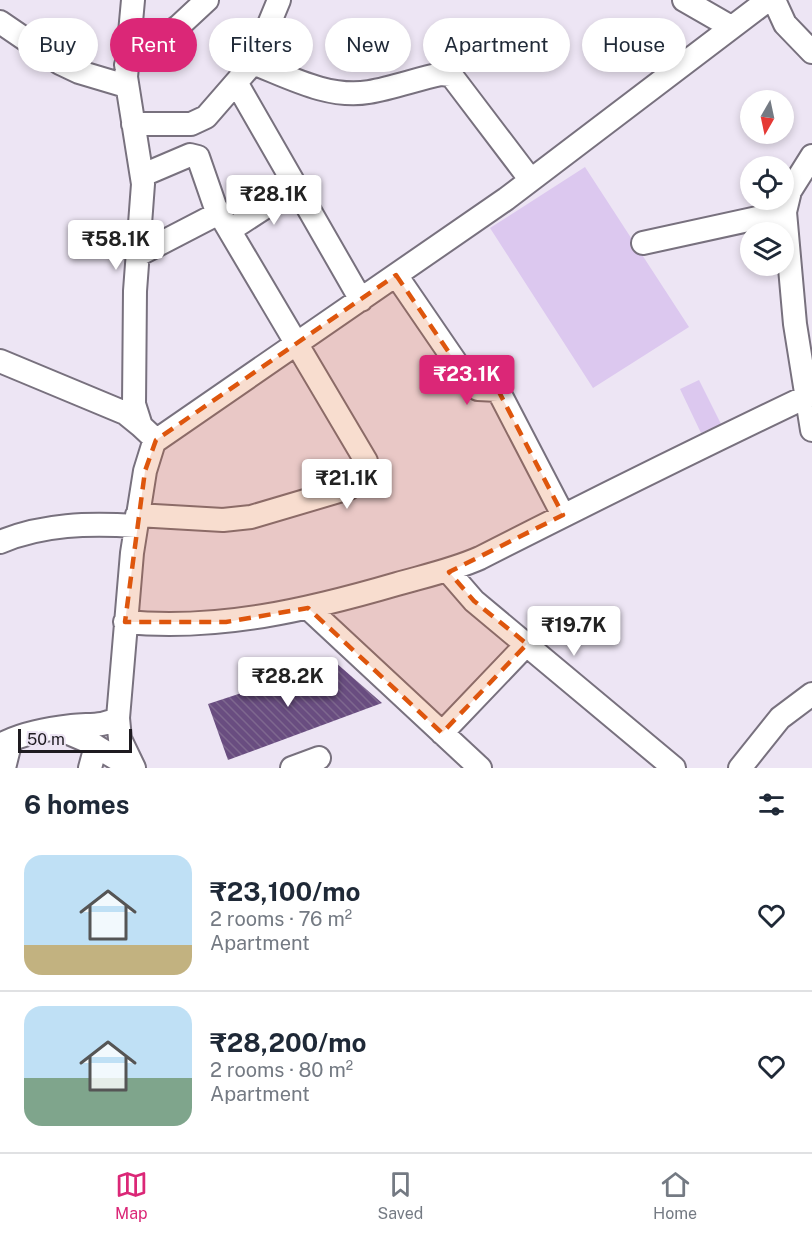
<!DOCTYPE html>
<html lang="en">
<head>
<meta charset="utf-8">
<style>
	:root { --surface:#fff; --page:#f6f6f7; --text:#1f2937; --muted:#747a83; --line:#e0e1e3; --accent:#db2777 }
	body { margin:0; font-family:"Public Sans",sans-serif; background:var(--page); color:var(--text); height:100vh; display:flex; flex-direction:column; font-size:22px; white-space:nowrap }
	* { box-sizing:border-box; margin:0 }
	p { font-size:20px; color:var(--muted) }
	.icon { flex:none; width:33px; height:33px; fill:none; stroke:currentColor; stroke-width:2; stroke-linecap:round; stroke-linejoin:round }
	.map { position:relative; height:768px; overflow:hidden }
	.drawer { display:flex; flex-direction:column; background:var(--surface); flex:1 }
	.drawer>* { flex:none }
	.guide { position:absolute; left:18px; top:18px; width:777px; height:54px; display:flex; gap:12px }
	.needle { width:39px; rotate:189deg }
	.controls { position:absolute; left:740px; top:90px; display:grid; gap:12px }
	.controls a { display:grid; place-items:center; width:54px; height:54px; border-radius:50%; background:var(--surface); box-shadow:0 3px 9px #0003; font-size:30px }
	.scale { position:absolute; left:18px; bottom:15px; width:114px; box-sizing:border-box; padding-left:6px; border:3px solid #1e1b20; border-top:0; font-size:16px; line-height:21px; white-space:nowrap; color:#1e1b20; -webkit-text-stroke:4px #ede5f4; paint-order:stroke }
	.price { position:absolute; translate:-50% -51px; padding:0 14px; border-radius:6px; background:#fff; color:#222; font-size:20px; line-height:39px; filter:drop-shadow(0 2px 3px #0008) }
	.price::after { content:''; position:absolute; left:50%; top:36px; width:18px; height:14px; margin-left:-9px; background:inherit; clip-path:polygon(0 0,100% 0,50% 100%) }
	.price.current { background:var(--accent); color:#fff }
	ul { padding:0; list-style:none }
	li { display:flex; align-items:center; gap:18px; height:150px; padding:0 24px }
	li+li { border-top:2px solid var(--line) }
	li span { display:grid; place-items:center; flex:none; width:168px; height:120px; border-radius:18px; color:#555 }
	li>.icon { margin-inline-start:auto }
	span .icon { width:72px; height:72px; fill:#fffc; stroke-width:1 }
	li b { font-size:26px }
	h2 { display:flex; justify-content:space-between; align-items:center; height:72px; padding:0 24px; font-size:26px }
	.pill { padding:0 21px; border-radius:27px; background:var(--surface); box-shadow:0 3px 9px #0003; font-size:21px; line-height:54px }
	.pill.current { background:var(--accent); color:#fff }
	.tab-bar { display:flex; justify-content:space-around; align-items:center; height:84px; border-top:2px solid var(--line); background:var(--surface); font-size:16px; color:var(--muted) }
	.tab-bar a { display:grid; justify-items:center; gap:3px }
	.tab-bar .current { color:var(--accent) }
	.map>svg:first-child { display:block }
	.park { fill:#dcc8ef }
	.building { fill:url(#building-back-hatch) }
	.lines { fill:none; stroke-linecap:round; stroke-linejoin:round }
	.minor-casing { stroke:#78717e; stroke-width:26 }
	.minor { stroke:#fff; stroke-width:22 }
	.marked { fill:#de560d; fill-opacity:0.2; stroke:#de560d; stroke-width:4.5; stroke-dasharray:12 8; stroke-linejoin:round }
</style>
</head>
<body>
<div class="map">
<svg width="812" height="768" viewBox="0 0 812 768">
	<defs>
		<pattern id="building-back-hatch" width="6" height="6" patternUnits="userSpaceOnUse" patternTransform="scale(1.5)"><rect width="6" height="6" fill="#694d80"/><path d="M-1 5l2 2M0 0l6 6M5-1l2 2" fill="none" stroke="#7e688f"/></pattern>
	</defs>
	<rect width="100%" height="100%" fill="#ede5f4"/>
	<path class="park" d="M585 167 689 327 593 388 490 228Z
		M699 380 721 424 701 433 680 389Z"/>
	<path class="building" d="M335 662 382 703 228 760 208 704Z"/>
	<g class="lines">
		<g class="minor-casing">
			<path id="minor" d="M133 0 126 77 143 184 135 291 134 404 141 426 156 440
				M684 0 731 27
				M774 0 785 24 812 52
				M0 22 60 63 79 72 126 86
				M253 63C289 77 329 99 369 92 393 88 417 79 441 74L451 75 530 179
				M126 65 179 26 207 0
				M237 84 361 300
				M133 124H191L206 117 253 63 279 0
				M812 156 790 191 785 212 795 324 812 430
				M230 230 296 187
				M643 243 785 212
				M138 255 219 213
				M396 275 472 386 478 389 498 390 563 515
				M0 361 125 413 141 426
				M137 515 223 520 251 517 349 488C361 480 367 476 366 461L215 206 198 157 190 155 143 175
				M0 542C43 524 89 523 136 526
				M448 571 474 601 674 768
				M308 608 480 768
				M125 622C218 631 308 610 397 584 425 576 453 570 480 558 590 502 701 447 812 394
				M59 729 87 741 132 768
				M442 733 527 644
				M0 745C22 733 48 729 72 726 89 724 103 727 118 718
				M4 768 11 740
				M90 768 96 746
				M134 768 120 739 118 718 132 553 145 471 154 442 506 199 768 0
				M292 768 319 758
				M740 768 780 718 812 694"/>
		</g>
		<use href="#minor" class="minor"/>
	</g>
	<path class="marked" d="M396 275 472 386 498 390 563 515 449 572 474 601 527 644 442 733 308 608 226 622H125L145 471 156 440Z"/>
</svg>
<div class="controls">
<a><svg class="needle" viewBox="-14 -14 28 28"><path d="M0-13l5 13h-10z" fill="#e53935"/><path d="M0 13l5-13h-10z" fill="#747a83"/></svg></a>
<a><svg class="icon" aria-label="locate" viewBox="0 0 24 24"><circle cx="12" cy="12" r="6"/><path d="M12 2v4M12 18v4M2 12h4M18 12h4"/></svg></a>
<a><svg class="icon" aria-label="layers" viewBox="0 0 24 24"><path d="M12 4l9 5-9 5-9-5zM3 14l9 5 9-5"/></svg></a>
</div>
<div class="scale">50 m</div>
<b class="price" style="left:274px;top:226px">₹28.1K</b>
<b class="price" style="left:116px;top:271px">₹58.1K</b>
<b class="price current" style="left:467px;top:406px">₹23.1K</b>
<b class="price" style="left:347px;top:510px">₹21.1K</b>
<b class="price" style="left:574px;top:657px">₹19.7K</b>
<b class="price" style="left:288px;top:708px">₹28.2K</b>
<div class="guide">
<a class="pill">Buy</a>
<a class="pill current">Rent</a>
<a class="pill">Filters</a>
<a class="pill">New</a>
<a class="pill">Apartment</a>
<a class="pill">House</a>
</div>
</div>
<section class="drawer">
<h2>6 homes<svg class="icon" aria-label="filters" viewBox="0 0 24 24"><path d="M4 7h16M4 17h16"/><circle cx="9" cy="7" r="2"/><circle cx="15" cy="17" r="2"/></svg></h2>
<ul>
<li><span style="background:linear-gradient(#bfe0f5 75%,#c2b280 0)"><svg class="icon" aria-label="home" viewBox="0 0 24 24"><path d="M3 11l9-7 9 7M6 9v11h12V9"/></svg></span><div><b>₹23,100/mo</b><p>2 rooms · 76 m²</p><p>Apartment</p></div><svg class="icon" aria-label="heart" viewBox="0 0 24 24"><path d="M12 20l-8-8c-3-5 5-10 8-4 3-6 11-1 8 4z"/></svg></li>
<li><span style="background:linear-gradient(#bfe0f5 60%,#7fa58c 0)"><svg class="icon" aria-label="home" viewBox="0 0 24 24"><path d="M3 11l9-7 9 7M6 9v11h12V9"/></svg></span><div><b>₹28,200/mo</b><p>2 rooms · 80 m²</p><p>Apartment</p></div><svg class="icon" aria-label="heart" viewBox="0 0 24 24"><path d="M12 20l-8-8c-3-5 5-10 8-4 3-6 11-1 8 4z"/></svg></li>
</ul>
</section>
<nav class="tab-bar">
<a class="current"><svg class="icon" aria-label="map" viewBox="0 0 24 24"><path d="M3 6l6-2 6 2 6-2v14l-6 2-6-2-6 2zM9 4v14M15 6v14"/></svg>Map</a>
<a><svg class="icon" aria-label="saved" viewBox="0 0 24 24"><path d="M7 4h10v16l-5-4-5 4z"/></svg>Saved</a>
<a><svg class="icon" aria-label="home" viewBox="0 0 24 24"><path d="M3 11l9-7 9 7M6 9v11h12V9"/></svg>Home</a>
</nav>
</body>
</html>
